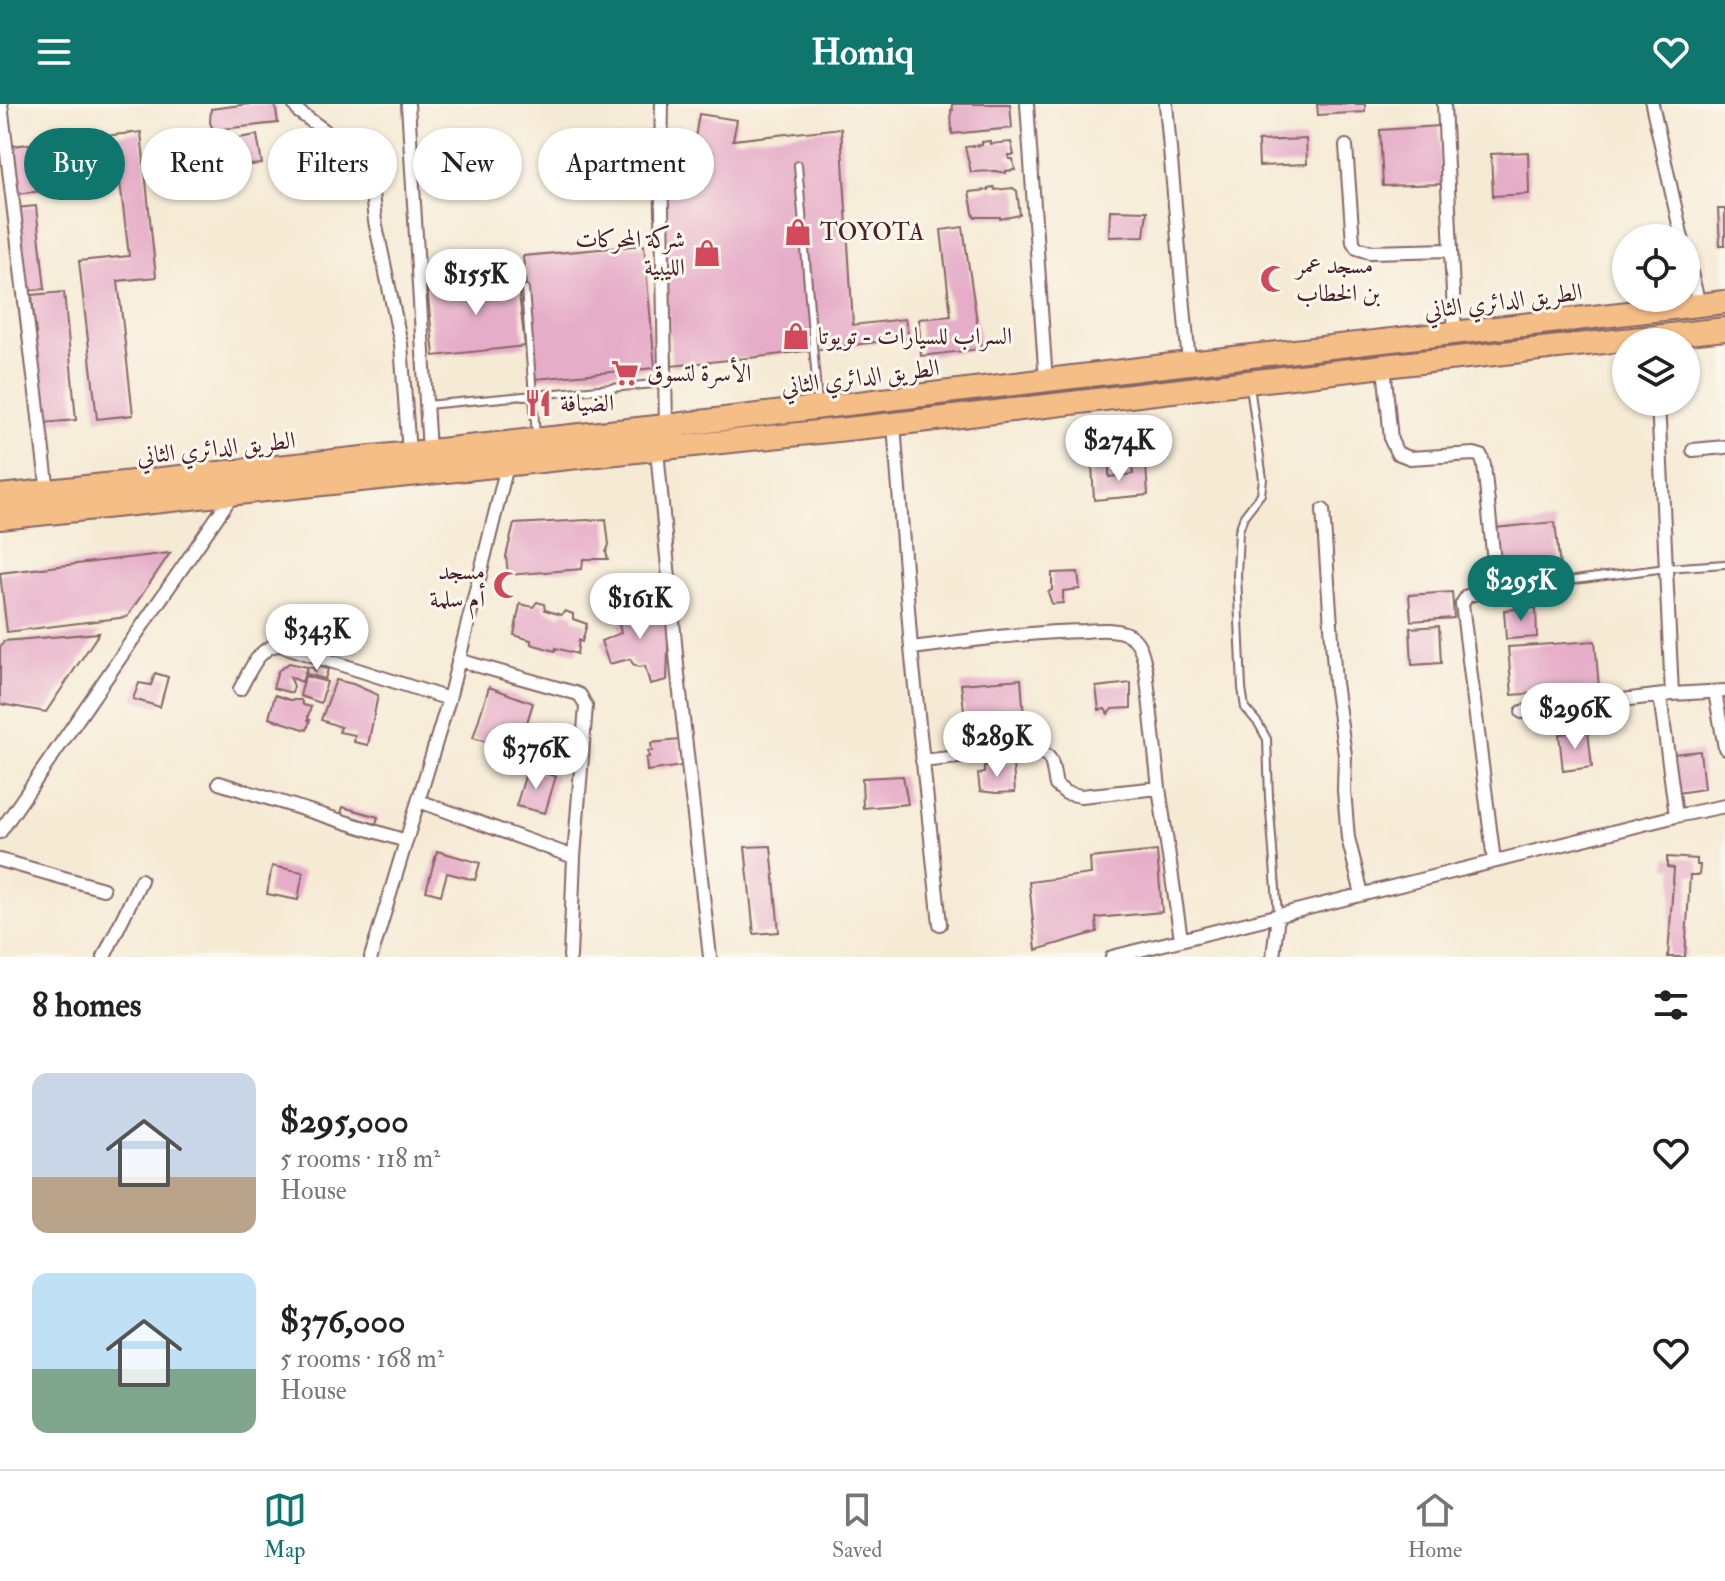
<!DOCTYPE html>
<html lang="en">
<head>
<meta charset="utf-8">
<style>
	:root { --surface:#fff; --page:#f2f2f2; --text:#222; --muted:#767676; --line:#e0e0e0; --accent:#0f766e }
	body { margin:0; font-family:"IM FELL Double Pica",Amiri,serif; background:var(--page); color:var(--text); height:100vh; display:flex; flex-direction:column; font-size:30px; white-space:nowrap }
	* { box-sizing:border-box; margin:0 }
	p { font-size:26px; color:var(--muted) }
	.icon { flex:none; width:44px; height:44px; fill:none; stroke:currentColor; stroke-width:2; stroke-linecap:round; stroke-linejoin:round }
	.map { position:relative; height:853px; overflow:hidden }
	.drawer { display:flex; flex-direction:column; background:var(--surface); flex:1 }
	.drawer>* { flex:none }
	.top-card { position:absolute; left:24px; top:24px; width:800px; height:72px; display:flex; gap:16px }
	.tools { position:absolute; left:1612px; top:120px; display:grid; gap:16px }
	.tools a { display:grid; place-items:center; width:88px; height:88px; border-radius:50%; background:var(--surface); box-shadow:0 2px 6px #0004; font-size:40px }
	.price { position:absolute; translate:-50% -68px; padding:0 18px; border-radius:28px; background:#fff; color:#222; font-size:26px; line-height:52px; filter:drop-shadow(0 2px 4px #0008) }
	.price::after { content:''; position:absolute; left:50%; top:48px; width:24px; height:18px; margin-left:-12px; background:inherit; clip-path:polygon(0 0,100% 0,50% 100%) }
	.price.current { background:var(--accent); color:#fff }
	ul { padding:0; list-style:none }
	li { display:flex; align-items:center; gap:24px; height:200px; padding:0 32px }
	li span { display:grid; place-items:center; flex:none; width:224px; height:160px; border-radius:16px; color:#555 }
	li>.icon { margin-inline-start:auto }
	span .icon { width:96px; height:96px; fill:#fffc; stroke-width:1 }
	li b { font-size:34px }
	h2 { display:flex; justify-content:space-between; align-items:center; height:96px; padding:0 32px; font-size:34px }
	.pill { padding:0 28px; border-radius:36px; background:var(--surface); box-shadow:0 2px 6px #0004; font-size:28px; line-height:72px }
	.pill.current { background:var(--accent); color:#fff }
	header { display:flex; justify-content:space-between; align-items:center; height:104px; padding:0 32px; background:var(--accent); color:#fff; font-size:36px; font-weight:800 }
	.menu { display:flex; justify-content:space-around; align-items:center; height:112px; border-top:2px solid var(--line); background:var(--surface); font-size:22px; color:var(--muted) }
	.menu a { display:grid; justify-items:center; gap:4px }
	.menu .current { color:var(--accent) }
	.map>svg:first-child { display:block }
	.building { fill:#e6adc8 }
	.lines { fill:none; stroke-linecap:round; stroke-linejoin:round }
	.lane-casing { stroke:#866666; stroke-width:10 }
	.street-casing { stroke:#866666; stroke-width:16 }
	.highway-casing { stroke:#866666; stroke-width:26 }
	.lane { stroke:#fff; stroke-width:6 }
	.street { stroke:#fff; stroke-width:12 }
	.highway { stroke:#f6be87; stroke-width:22 }
	.labels { text-anchor:middle; stroke-width:6; stroke-linejoin:round; paint-order:stroke }
	.poi-label { font-size:24px; fill:#4a1f2b; stroke:#fbf7ec; text-anchor:start }
	.street-label { font-size:24px; fill:#4a1f2b; stroke:#fbf7ec }
</style>
</head>
<body>
<header><svg class="icon" aria-label="menu" viewBox="0 0 24 24"><path d="M4 6h16M4 12h16M4 18h16"/></svg>Homiq<svg class="icon" aria-label="heart" viewBox="0 0 24 24"><path d="M12 20l-8-8c-3-5 5-10 8-4 3-6 11-1 8 4z"/></svg></header>
<div class="map">
<svg width="1725" height="853" viewBox="0 0 1725 853">
	<rect width="100%" height="100%" fill="#fbf7ec"/>
	<filter id="ink" filterUnits="userSpaceOnUse"><feTurbulence type="fractalNoise" baseFrequency=".0125" numOctaves="2"/><feDisplacementMap in="SourceGraphic" scale="16" xChannelSelector="R" yChannelSelector="G"/><feConvolveMatrix kernelMatrix="1 2 1 2 8 2 1 2 1" color-interpolation-filters="sRGB"/></filter>
	<filter id="wash" filterUnits="userSpaceOnUse"><feTurbulence type="fractalNoise" baseFrequency=".006" numOctaves="4" result="noise"/><feDisplacementMap in="SourceGraphic" scale="32" xChannelSelector="R" yChannelSelector="G"/><feGaussianBlur stdDeviation="1.8" result="paint"/><feColorMatrix in="noise" values="0 0 0 0 0 0 0 0 0 0 0 0 0 0 0 0 0 1.4 0 .05"/><feComposite in="paint" operator="in"/></filter>
	<g filter="url(#wash)">
		<rect width="100%" height="100%" fill="#f5ead4"/>
		<g id="blocks">
			<path class="building" d="M249 0H275L278 19 213 26 210 18 211 5Z
				M952 0H1010L1012 24 952 30 951 6H953Z
				M1317 0H1365V8L1318 11Z
				M699 10 737 16 733 36 841 24 853 221 905 215 909 234 758 253 672 262 655 44 694 40Z
				M1439 22 1441 80 1383 82 1380 26Z
				M141 28 156 173 118 177 133 311 97 315 79 157 129 152 120 78 17 90 12 42Z
				M257 31 262 60 238 62 236 56H230L231 49H236L233 35Z
				M1306 35 1307 60 1259 62 1258 37Z
				M990 37V40L1011 38 1014 51H1008L1009 55H1013L1015 66 1006 67V69L995 67 971 68 965 43 982 41V38Z
				M1528 48 1529 90 1493 92 1491 50Z
				M994 83 995 86 1013 84 1017 87 1020 111 1000 115V113H974L969 88 988 86V84Z
				M36 102 45 185 25 187 16 104Z
				M1718 105H1725V141H1720Z
				M1110 106 1147 107 1144 132 1109 133Z
				M963 123 981 245 921 252 919 215 951 212 941 126Z
				M644 141 655 264 535 275 523 152Z
				M517 173 525 242 434 252 427 183Z
				M64 188 76 316 44 319 32 191Z
				M1109 358V373L1133 370 1132 362 1146 361 1148 391 1094 396 1092 361Z
				M606 415 609 441 606 448 608 455H583L582 465 508 471 506 452 514 420Z
				M1555 418 1560 464 1500 470 1495 424Z
				M170 449 127 513 7 528 0 469Z
				M1078 468 1080 485 1063 487V499L1052 500 1048 488 1052 486V469Z
				M630 488 644 516 658 512 669 517 667 576 650 580 645 562 639 563 633 560 630 555 609 560 601 537 621 529 619 520 625 516 612 496Z
				M1452 488 1454 514 1411 517 1409 491Z
				M537 498 544 500 545 506 561 511 565 507 573 510V515L587 520 582 538 579 536 577 550 556 544 555 547 531 540V536L514 531 520 500 533 503Z
				M1536 504 1537 533 1506 535 1504 506Z
				M1439 522 1441 559 1412 561 1410 524Z
				M99 529 46 608 0 600V543L4 537Z
				M1595 537 1599 584 1512 591 1508 543Z
				M289 559 307 563 302 578 290 573 294 582 292 589 273 584 278 567Z
				M307 563 313 564 315 568 318 563 328 565 325 575 306 570Z
				M155 569 168 573 160 603 133 595 139 579 151 581Z
				M305 572 327 578 321 599 300 592Z
				M1021 575 1026 639 1012 640 1011 645H997L996 639 968 641 961 580Z
				M336 576 353 580 378 591 368 641 354 638 355 631 339 628 341 623 321 616Z
				M1131 579V604L1112 605 1108 610 1105 605 1099 606 1096 583Z
				M489 583 533 599 518 647 473 634Z
				M275 591 290 596H301L303 601 311 603 308 612V616H310L307 626 269 614Z
				M1588 627 1592 663 1563 667 1559 630Z
				M679 636 682 662 647 667 646 654 649 653 648 647H652L651 639Z
				M1700 647 1704 685 1677 689 1673 650Z
				M1013 660 1015 688 996 689 980 687 978 670 984 669V662Z
				M527 666 556 672 545 709 516 702Z
				M903 672 908 700 863 704 862 674Z
				M343 703 378 713 376 720 341 710Z
				M771 742 779 828 754 830 745 743Z
				M437 747 480 759 475 776 447 769 441 791 426 787Z
				M1157 747 1162 808 1096 814 1097 828 1036 846 1029 778 1091 770 1090 754Z
				M1667 753 1697 755V761H1700L1699 771H1690L1685 853H1668L1674 764 1667 763Z
				M272 762 303 768 298 796 267 790Z"/>
		</g>
	</g>
	<g filter="url(#ink)">
		<use href="#blocks" fill-opacity="0" stroke="#866666" stroke-width="2"/>
		<g class="lines">
			<g class="lane-casing">
				<path id="lane" d="M798 61 818 301
					M525 185 536 332
					M1250 282 1263 375 1261 390 1244 412 1239 427 1237 471 1242 584 1245 604 1258 619 1267 635 1269 694 1278 811
					M426 301 665 279
					M1522 483 1666 464 1725 460"/>
			</g>
			<g class="street-casing">
				<path id="street" d="M1 0 48 388
					M294 0 299 8 324 26 356 61 372 90 375 117 401 240 409 349
					M408 0 429 347
					M662 0 661 54 666 322
					M1027 0 1046 278
					M1166 0 1189 259
					M1444 0 1455 230
					M1652 0 1682 134
					M1346 42 1353 138 1357 144 1370 148 1451 146
					M1686 150 1699 200
					M1384 262 1391 336 1397 349 1410 354 1474 350 1481 352 1484 361 1496 477 1490 485 1467 492 1462 500 1494 757
					M1658 298 1672 590
					M894 320 911 544 940 820
					M657 346 678 571 710 853
					M1693 346 1725 343
					M1323 406 1335 579 1345 651 1344 686 1348 734 1362 790
					M911 544C969 537 1026 528 1084 527 1097 526 1114 524 1127 530 1141 536 1143 552 1146 566L1159 684 1181 835
					M458 556 575 589 580 591 586 602 574 753
					M240 585C249 569 259 541 280 541L449 595
					M1715 588 1725 644
					M1660 592 1676 712
					M1522 608 1672 590 1725 587
					M922 657 1032 645C1056 651 1051 660 1056 681L1066 689 1081 692 1159 684
					M219 679 406 737
					M419 697 574 753 570 853
					M0 728 233 390
					M0 756 103 785
					M104 853 141 776
					M371 853 449 595 507 362
					M1112 853 1676 712 1725 702
					M1273 853 1278 811"/>
			</g>
			<g class="highway-casing">
				<path id="highway" d="M0 392 666 322 1189 259 1725 198
					M0 414 894 320 1384 262 1725 225"/>
			</g>
			<use href="#lane" class="lane"/>
			<use href="#street" class="street"/>
			<use href="#highway" class="highway"/>
		</g>
	</g>
	<defs>
		<g id="shop-bare" transform="scale(2.16)"><path d="M-5-2.5h2.3a2.7 3.5 0 0 1 5.4 0H5L5.5 6h-11ZM-1.5-2.5h3a1.5 2.3 0 0 0-3 0Z" fill="#d1495b" stroke="#fbf7ec" stroke-width="2.5" paint-order="stroke"/></g>
		<g id="mosque-bare" transform="scale(2.16)"><path d="M3.5-4.9A6 6 0 1 0 3.5 4.9A5 5 0 1 1 3.5-4.9Z" fill="#d1495b" stroke="#fbf7ec" stroke-width="2.5" paint-order="stroke"/></g>
		<g id="supermarket-bare" transform="scale(2.16)"><path d="M-6-5.5h2.5l.6 2H6L4.5 2H-2.5L-4.4-4H-6ZM-1.5 3.2a1.3 1.3 0 1 0 .1 0ZM3 3.2a1.3 1.3 0 1 0 .1 0Z" fill="#d1495b" stroke="#fbf7ec" stroke-width="2.5" paint-order="stroke"/></g>
		<g id="restaurant-bare" transform="scale(2.16)"><path d="M-5-6h1v4h1v-4h1v4h1v-4h1v5L-1.5 .5V6h-2V.5L-5-1ZM5-6V6H3V1.5H1.5Q1.5-4 5-6Z" fill="#d1495b" stroke="#fbf7ec" stroke-width="2.5" paint-order="stroke"/></g>
	</defs>
	<g fill-rule="evenodd">
		<use href="#shop-bare" x="798" y="128"/>
		<use href="#shop-bare" x="707" y="149"/>
		<use href="#mosque-bare" x="1274" y="175"/>
		<use href="#shop-bare" x="796" y="232"/>
		<use href="#supermarket-bare" x="625" y="269"/>
		<use href="#restaurant-bare" x="538" y="299"/>
		<use href="#mosque-bare" x="507" y="481"/>
	</g>
	<g class="labels">
		<g class="poi-label">
			<text x="820" y="136">TOYOTA</text>
			<text x="685" y="143" text-anchor="end">شركة المحركات<tspan x="685" dy="28">الليبية</tspan></text>
			<text x="1296" y="169">مسجد عمر<tspan x="1296" dy="28">بن الخطاب</tspan></text>
			<text x="818" y="240">السراب للسيارات - تويوتا</text>
			<text x="647" y="277">الأسرة لتسوق</text>
			<text x="560" y="307">الضيافة</text>
			<text x="485" y="475" text-anchor="end">مسجد<tspan x="485" dy="28">أم سلمة</tspan></text>
		</g>
		<g class="street-label">
			<text transform="translate(1503 197) rotate(-7)" y="8">الطريق الدائري الثاني</text>
			<text transform="translate(860 273) rotate(-7)" y="8">الطريق الدائري الثاني</text>
			<text transform="translate(216 344) rotate(-6)" y="8">الطريق الدائري الثاني</text>
		</g>
	</g>
</svg>
<div class="tools">
<a><svg class="icon" aria-label="locate" viewBox="0 0 24 24"><circle cx="12" cy="12" r="6"/><path d="M12 2v4M12 18v4M2 12h4M18 12h4"/></svg></a>
<a><svg class="icon" aria-label="layers" viewBox="0 0 24 24"><path d="M12 4l9 5-9 5-9-5zM3 14l9 5 9-5"/></svg></a>
</div>
<b class="price" style="left:476px;top:213px">$155K</b>
<b class="price" style="left:1119px;top:379px">$274K</b>
<b class="price current" style="left:1521px;top:519px">$295K</b>
<b class="price" style="left:640px;top:537px">$161K</b>
<b class="price" style="left:317px;top:568px">$343K</b>
<b class="price" style="left:1575px;top:647px">$296K</b>
<b class="price" style="left:997px;top:675px">$289K</b>
<b class="price" style="left:536px;top:687px">$376K</b>
<div class="top-card">
<a class="pill current">Buy</a>
<a class="pill">Rent</a>
<a class="pill">Filters</a>
<a class="pill">New</a>
<a class="pill">Apartment</a>
</div>
</div>
<section class="drawer">
<h2>8 homes<svg class="icon" aria-label="filters" viewBox="0 0 24 24"><path d="M4 7h16M4 17h16"/><circle cx="9" cy="7" r="2"/><circle cx="15" cy="17" r="2"/></svg></h2>
<ul>
<li><span style="background:linear-gradient(#c9d6e8 65%,#b9a48a 0)"><svg class="icon" aria-label="home" viewBox="0 0 24 24"><path d="M3 11l9-7 9 7M6 9v11h12V9"/></svg></span><div><b>$295,000</b><p>5 rooms · 118 m²</p><p>House</p></div><svg class="icon" aria-label="heart" viewBox="0 0 24 24"><path d="M12 20l-8-8c-3-5 5-10 8-4 3-6 11-1 8 4z"/></svg></li>
<li><span style="background:linear-gradient(#bfe0f5 60%,#7fa58c 0)"><svg class="icon" aria-label="home" viewBox="0 0 24 24"><path d="M3 11l9-7 9 7M6 9v11h12V9"/></svg></span><div><b>$376,000</b><p>5 rooms · 168 m²</p><p>House</p></div><svg class="icon" aria-label="heart" viewBox="0 0 24 24"><path d="M12 20l-8-8c-3-5 5-10 8-4 3-6 11-1 8 4z"/></svg></li>
</ul>
</section>
<nav class="menu">
<a class="current"><svg class="icon" aria-label="map" viewBox="0 0 24 24"><path d="M3 6l6-2 6 2 6-2v14l-6 2-6-2-6 2zM9 4v14M15 6v14"/></svg>Map</a>
<a><svg class="icon" aria-label="saved" viewBox="0 0 24 24"><path d="M7 4h10v16l-5-4-5 4z"/></svg>Saved</a>
<a><svg class="icon" aria-label="home" viewBox="0 0 24 24"><path d="M3 11l9-7 9 7M6 9v11h12V9"/></svg>Home</a>
</nav>
</body>
</html>
